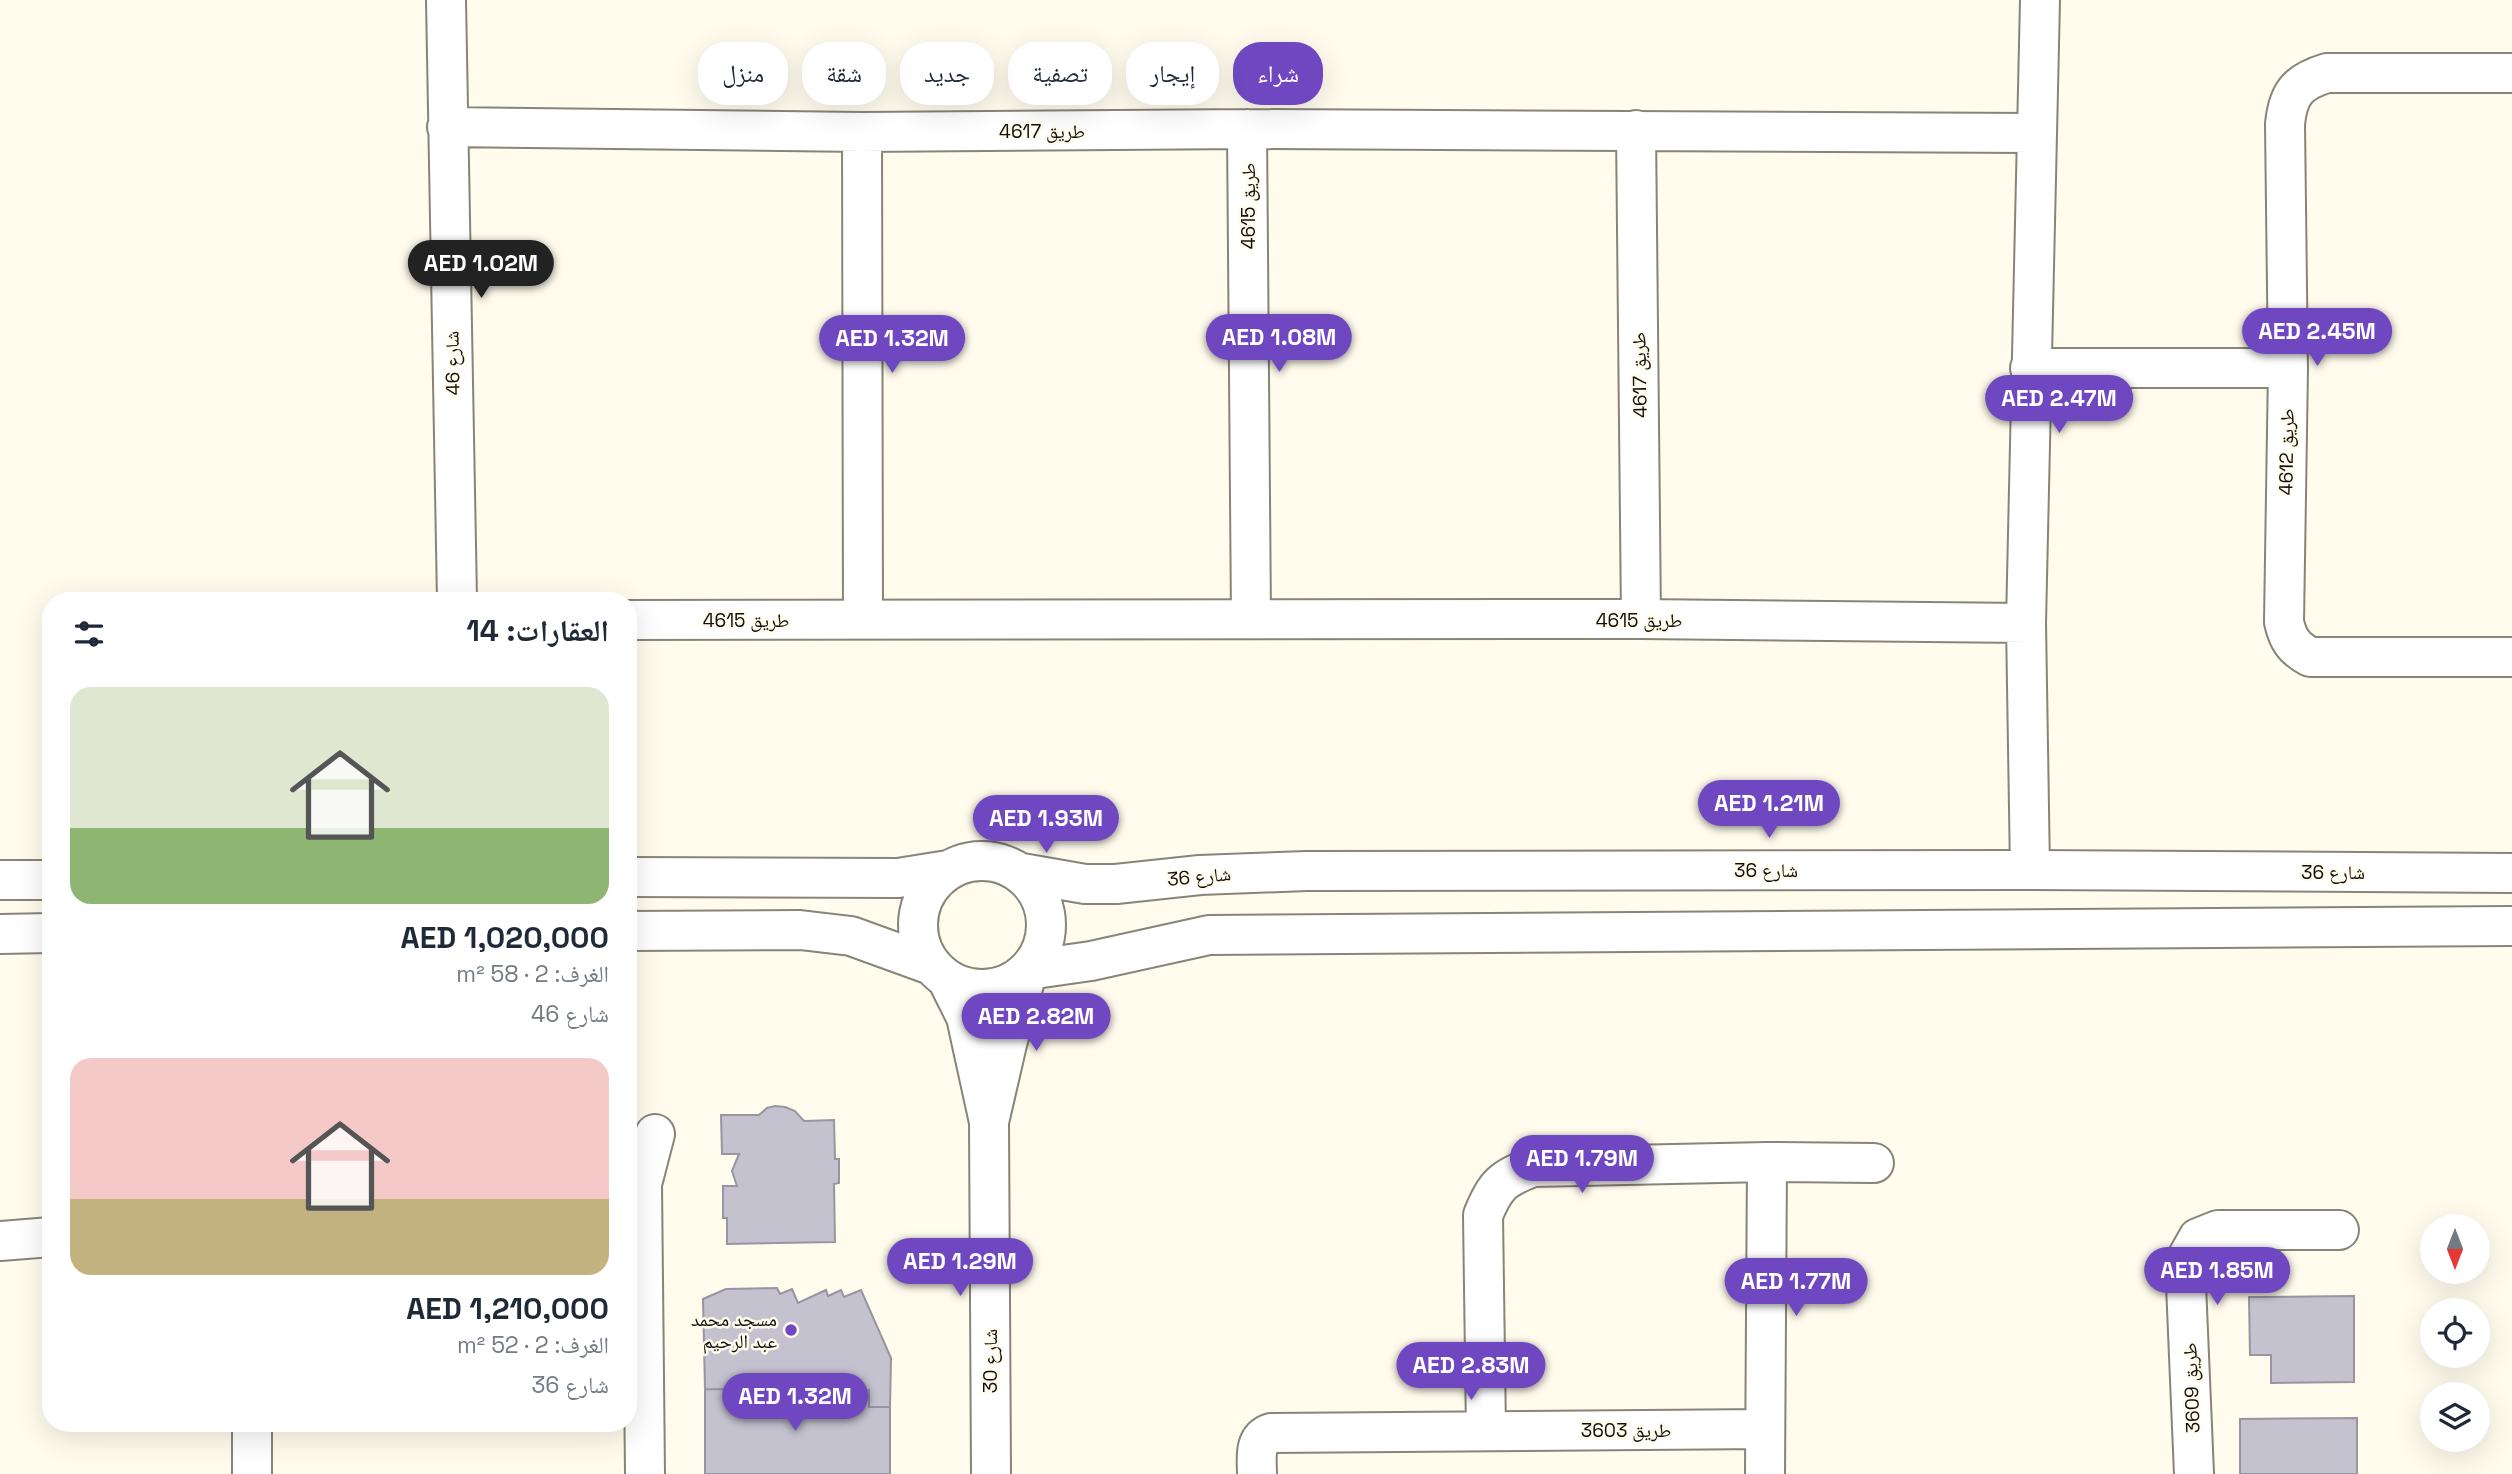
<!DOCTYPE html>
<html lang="ar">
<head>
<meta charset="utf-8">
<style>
	:root { --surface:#fff; --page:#f6f6f7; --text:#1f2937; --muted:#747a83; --accent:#6f48c1 }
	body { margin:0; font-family:"Space Grotesk","Noto Naskh Arabic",sans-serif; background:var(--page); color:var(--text); direction:rtl; height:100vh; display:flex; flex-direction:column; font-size:26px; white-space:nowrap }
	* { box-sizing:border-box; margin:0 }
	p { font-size:23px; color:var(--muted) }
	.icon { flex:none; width:38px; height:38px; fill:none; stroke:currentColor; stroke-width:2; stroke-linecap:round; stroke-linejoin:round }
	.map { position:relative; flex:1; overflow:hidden; direction:ltr }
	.details { position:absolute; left:42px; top:592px; width:595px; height:840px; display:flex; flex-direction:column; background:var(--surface); border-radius:28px; box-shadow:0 7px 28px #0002; direction:rtl }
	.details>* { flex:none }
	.hud { position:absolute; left:658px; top:42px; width:665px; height:63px; direction:rtl; display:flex; gap:14px }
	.needle { width:46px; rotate:180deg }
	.fabs { position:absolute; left:2420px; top:1214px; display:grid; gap:14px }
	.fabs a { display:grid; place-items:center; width:70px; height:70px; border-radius:50%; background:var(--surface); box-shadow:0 7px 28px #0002; font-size:35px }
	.price { position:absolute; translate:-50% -60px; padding:0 16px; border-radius:24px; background:var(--accent); color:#fff; font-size:23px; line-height:46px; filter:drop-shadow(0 2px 4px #0008) }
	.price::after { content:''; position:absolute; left:50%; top:42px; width:21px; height:16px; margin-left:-10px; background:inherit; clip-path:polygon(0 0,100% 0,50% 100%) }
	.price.on { background:#222; color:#fff }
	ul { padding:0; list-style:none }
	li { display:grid; align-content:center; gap:14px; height:371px; padding:0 28px }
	li span { display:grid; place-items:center; height:217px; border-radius:21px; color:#555 }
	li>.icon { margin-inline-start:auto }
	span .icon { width:126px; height:126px; fill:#fffc; stroke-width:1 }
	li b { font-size:30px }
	h2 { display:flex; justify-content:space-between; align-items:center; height:84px; padding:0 28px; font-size:30px }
	.chip { padding:0 24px; border-radius:28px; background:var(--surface); box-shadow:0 7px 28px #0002; font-size:24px; line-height:63px }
	.chip.on { background:var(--accent); color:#fff }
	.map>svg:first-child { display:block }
	.building { fill:#c4c2cf; stroke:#9795a1; stroke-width:2 }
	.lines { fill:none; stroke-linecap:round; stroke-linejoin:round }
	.street-casing { stroke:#888478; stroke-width:42 }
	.secondary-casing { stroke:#888478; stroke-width:42 }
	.street { stroke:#fff; stroke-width:38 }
	.secondary { stroke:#fff; stroke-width:38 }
	.poi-dot { fill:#6f48c1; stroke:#fffbed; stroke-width:2.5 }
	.labels { text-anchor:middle; stroke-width:5; stroke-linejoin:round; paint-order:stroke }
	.street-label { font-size:19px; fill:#100e0a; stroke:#fffbed }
	.poi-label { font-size:19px; fill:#100e0a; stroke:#fffbed; text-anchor:end }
</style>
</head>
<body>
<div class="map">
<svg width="2512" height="1474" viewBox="0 0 2512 1474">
	<rect width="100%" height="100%" fill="#fffbed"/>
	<path class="building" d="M775 1106 785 1107 795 1111 804 1121 834 1120 835 1159H839V1183L834 1184 835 1242 727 1244V1218H723V1186H737L732 1171 739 1154H722L721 1115H759L767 1108Z
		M777 1288 780 1294 792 1289 798 1303 826 1290 828 1296 841 1290 844 1297 861 1290 891 1358 890 1407H869V1390L705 1389 703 1299 726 1289Z
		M2354 1296V1382L2271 1383V1355H2250L2249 1297Z
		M705 1389 869 1390V1407H890V1474H705Z
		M2357 1418V1474H2240V1419Z"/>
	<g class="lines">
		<g class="street-casing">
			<path id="street" d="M446 0 457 600
				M2512 73H2327C2297 82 2288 94 2285 124L2288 368 2284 622C2288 640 2294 648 2310 657H2512
				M447 127 862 132 1247 129 2037 133
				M1247 129 1251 619
				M1636 130 1641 619
				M862 132 863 619
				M2030 368H2288
				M628 620 1641 619 2026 623
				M2030 870 2026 623 2040 0
				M0 1241 51 1237
				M252 1423V1474
				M1486 1431 1483 1215C1496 1184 1502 1179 1533 1167L1767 1162 1874 1163
				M645 1474 642 1184 655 1134
				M1257 1474C1257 1459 1253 1439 1271 1433L1765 1429
				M1765 1474 1767 1162
				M2194 1474 2185 1261 2198 1238 2218 1230H2339"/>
		</g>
		<g class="secondary-casing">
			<path id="secondary" d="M918 925a64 64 0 1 1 128 0a64 64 0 1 1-128 0Z
				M1022 873 1085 884H1116L1200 875 1307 871 2030 870 2512 873
				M628 877 898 878 948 870
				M0 880H51
				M628 931 800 930 851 936 931 965
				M0 934 51 933
				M947 979 966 1017 989 1122 991 1474
				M989 1122 1007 1044 1028 970 1091 961 1209 935 2512 926"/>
		</g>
		<use href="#street" class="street"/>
		<use href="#secondary" class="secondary"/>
	</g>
	<circle class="poi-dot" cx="791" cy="1330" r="7"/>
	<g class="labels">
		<g class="street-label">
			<text x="1042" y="138">طريق 4617</text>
			<text transform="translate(1248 206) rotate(-90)" y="7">طريق 4615</text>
			<text transform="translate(452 363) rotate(-91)" y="7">شارع 46</text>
			<text transform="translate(1639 375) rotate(-91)" y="7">طريق 4617</text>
			<text transform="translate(2286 452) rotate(-89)" y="7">طريق 4612</text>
			<text x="746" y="627">طريق 4615</text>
			<text x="1639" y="627">طريق 4615</text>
			<text x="1766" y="877">شارع 36</text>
			<text x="2333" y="879">شارع 36</text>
			<text transform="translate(1199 876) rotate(-5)" y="7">شارع 36</text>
			<text transform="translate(990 1361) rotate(-90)" y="7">شارع 30</text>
			<text transform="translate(2191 1388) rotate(-92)" y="7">طريق 3609</text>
			<text x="1626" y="1437">طريق 3603</text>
		</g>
		<g class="poi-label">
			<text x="777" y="1326">مسجد محمد<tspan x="777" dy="22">عبد الرحيم</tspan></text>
		</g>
	</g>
</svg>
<div class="fabs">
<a><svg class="needle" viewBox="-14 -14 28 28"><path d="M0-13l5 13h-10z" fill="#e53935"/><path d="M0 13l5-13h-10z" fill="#747a83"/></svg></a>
<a><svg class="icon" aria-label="locate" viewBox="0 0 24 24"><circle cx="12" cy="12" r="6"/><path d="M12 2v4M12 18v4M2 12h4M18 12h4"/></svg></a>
<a><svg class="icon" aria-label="layers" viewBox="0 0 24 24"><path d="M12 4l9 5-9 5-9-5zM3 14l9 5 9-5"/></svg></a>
</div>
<b class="price on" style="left:481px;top:300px">AED 1.02M</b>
<b class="price" style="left:2317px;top:368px">AED 2.45M</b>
<b class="price" style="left:1279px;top:374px">AED 1.08M</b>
<b class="price" style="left:892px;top:375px">AED 1.32M</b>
<b class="price" style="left:2059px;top:435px">AED 2.47M</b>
<b class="price" style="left:1769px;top:840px">AED 1.21M</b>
<b class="price" style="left:1046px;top:855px">AED 1.93M</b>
<b class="price" style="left:1036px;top:1053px">AED 2.82M</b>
<b class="price" style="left:1582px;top:1195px">AED 1.79M</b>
<b class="price" style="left:960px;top:1298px">AED 1.29M</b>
<b class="price" style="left:2217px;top:1307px">AED 1.85M</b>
<b class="price" style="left:1796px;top:1318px">AED 1.77M</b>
<b class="price" style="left:1471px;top:1402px">AED 2.83M</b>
<b class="price" style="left:795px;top:1433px">AED 1.32M</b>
<div class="hud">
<a class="chip on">شراء</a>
<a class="chip">إيجار</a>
<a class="chip">تصفية</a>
<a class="chip">جديد</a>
<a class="chip">شقة</a>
<a class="chip">منزل</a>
</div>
<section class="details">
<h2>العقارات: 14<svg class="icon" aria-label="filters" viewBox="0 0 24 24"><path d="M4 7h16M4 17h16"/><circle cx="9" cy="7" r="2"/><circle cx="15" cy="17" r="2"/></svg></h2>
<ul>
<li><span style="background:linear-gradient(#dfe7d0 65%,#8fb573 0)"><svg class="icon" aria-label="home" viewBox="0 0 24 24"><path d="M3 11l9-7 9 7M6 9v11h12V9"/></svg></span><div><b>AED 1,020,000</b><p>الغرف: 2 · 58 m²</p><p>شارع 46</p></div></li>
<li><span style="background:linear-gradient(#f6c9c9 65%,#c2b280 0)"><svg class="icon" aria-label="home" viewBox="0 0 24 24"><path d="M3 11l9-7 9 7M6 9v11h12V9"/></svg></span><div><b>AED 1,210,000</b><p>الغرف: 2 · 52 m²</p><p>شارع 36</p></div></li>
</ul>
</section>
</div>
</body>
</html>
